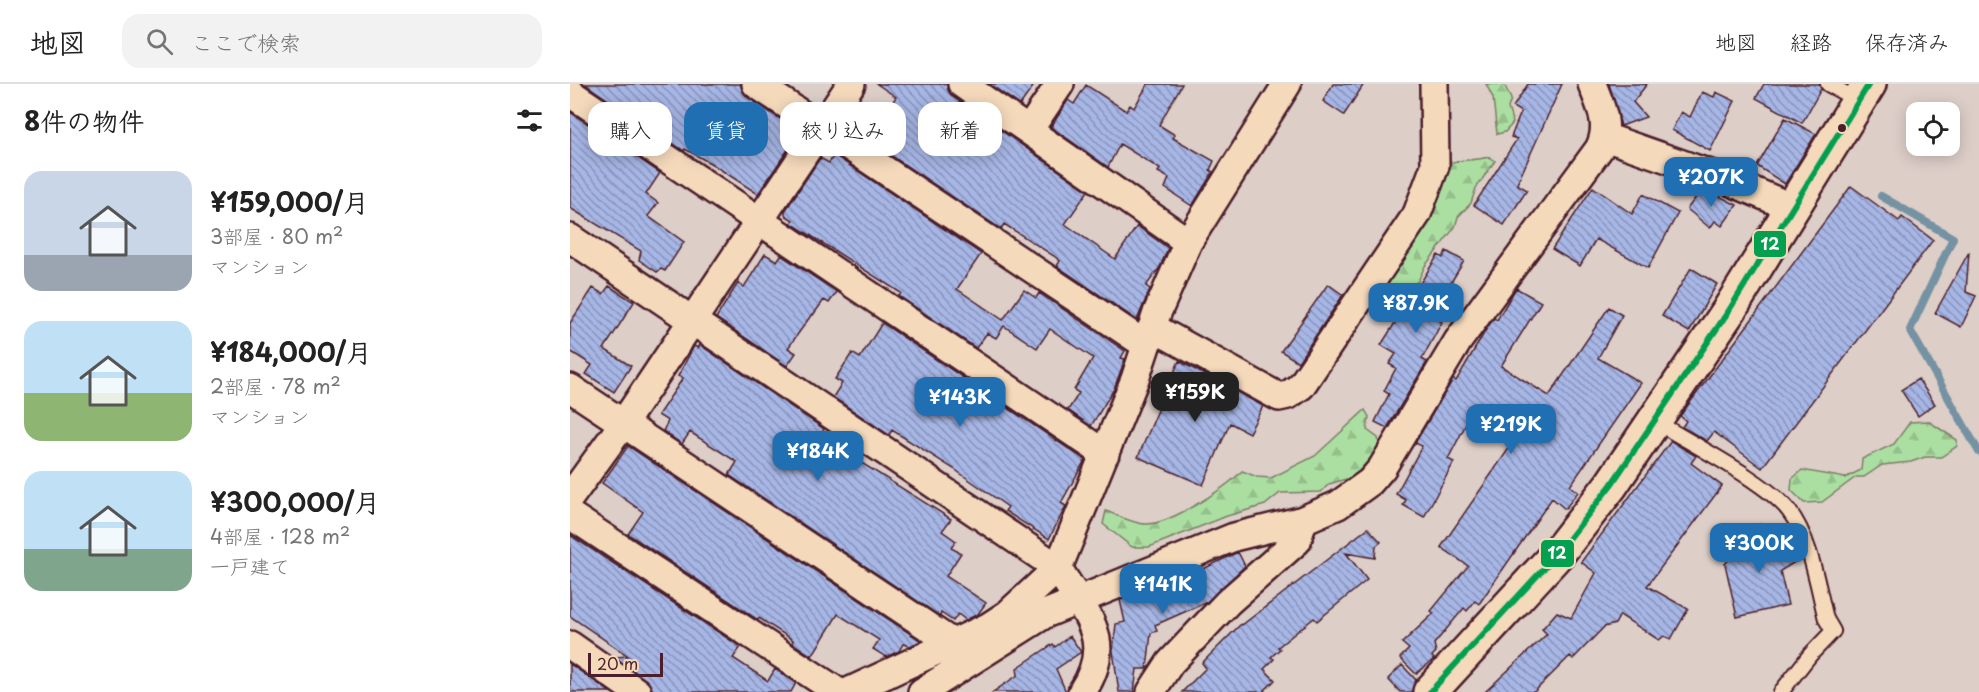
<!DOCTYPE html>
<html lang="ja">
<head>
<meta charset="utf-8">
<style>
	:root { --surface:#fff; --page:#f2f2f2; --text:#222; --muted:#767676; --line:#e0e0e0; --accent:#1f6fb2 }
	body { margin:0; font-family:"Playpen Sans","Klee One",sans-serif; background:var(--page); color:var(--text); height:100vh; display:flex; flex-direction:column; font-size:22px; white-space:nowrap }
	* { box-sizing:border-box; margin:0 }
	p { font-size:20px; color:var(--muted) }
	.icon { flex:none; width:33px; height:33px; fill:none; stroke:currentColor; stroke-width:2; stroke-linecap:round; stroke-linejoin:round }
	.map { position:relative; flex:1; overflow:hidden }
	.details { display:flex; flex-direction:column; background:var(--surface); width:570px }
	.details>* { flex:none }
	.top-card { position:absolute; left:18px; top:18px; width:570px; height:54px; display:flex; gap:12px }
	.tools { position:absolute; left:1336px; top:18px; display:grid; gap:12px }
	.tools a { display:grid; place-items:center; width:54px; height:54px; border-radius:12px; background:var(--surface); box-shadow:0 3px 15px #0003; font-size:30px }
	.scale { position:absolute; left:18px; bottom:15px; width:75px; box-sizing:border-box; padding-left:6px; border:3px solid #4a1f2b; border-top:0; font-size:16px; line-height:21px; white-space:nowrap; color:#4a1f2b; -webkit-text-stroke:4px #f4d9bb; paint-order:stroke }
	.price { position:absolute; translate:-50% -51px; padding:0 14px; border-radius:12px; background:var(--accent); color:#fff; font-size:20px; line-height:39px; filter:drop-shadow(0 2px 3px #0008) }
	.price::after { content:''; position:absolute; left:50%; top:36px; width:18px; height:14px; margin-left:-9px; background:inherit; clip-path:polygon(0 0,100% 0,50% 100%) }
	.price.active { background:#222; color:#fff }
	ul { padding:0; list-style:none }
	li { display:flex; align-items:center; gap:18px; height:150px; padding:0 24px }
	li span { display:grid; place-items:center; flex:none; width:168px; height:120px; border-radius:18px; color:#555 }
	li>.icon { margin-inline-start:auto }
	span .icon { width:72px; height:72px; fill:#fffc; stroke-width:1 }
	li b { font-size:26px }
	h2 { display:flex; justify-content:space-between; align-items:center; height:72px; padding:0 24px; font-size:26px }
	.pill { padding:0 21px; border-radius:18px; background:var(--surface); box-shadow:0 3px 15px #0003; font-size:21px; line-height:54px }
	.pill.active { background:var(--accent); color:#fff }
	header { display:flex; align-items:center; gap:36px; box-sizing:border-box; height:84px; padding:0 30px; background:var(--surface); border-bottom:2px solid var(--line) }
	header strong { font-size:28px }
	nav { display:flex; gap:33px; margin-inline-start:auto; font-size:21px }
	.search { width:420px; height:54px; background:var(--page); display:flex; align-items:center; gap:15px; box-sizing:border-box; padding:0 21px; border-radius:18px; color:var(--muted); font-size:22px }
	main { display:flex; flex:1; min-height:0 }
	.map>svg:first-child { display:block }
	.forest { fill:url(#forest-firs); stroke:#7a7f66; stroke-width:1.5 }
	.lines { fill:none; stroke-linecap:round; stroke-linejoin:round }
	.stream { stroke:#7592a3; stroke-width:8 }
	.building { fill:url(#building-back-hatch); stroke:#4a1f2b; stroke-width:1.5 }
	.service-casing { stroke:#4a1f2b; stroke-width:18 }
	.minor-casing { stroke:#4a1f2b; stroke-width:32 }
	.tertiary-casing { stroke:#4a1f2b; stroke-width:38 }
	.service { stroke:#f4d9bb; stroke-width:14 }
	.minor { stroke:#f4d9bb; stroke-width:27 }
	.tertiary { stroke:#f4d9bb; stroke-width:33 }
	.bus-1-casing { stroke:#f4d9bb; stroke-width:10 }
	.bus-1 { stroke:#049f4f; stroke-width:6 }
	.bus-dot { fill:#4a1f2b; stroke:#f4d9bb; stroke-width:2 }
	.line-badge { stroke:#f4d9bb; stroke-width:2 }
	.badge-label { font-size:16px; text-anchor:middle; font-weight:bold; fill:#fff }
</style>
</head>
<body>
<header>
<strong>地図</strong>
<div class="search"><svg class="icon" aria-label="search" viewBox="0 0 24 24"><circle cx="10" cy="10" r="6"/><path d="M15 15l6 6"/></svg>ここで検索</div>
<nav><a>地図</a><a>経路</a><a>保存済み</a></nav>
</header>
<main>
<section class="details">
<h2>8件の物件<svg class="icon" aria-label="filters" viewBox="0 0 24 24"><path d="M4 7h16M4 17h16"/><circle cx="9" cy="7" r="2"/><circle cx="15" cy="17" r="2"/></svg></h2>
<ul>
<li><span style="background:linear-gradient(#c9d6e8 70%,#9aa5b1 0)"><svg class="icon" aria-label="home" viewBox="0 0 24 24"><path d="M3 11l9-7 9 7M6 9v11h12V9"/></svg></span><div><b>¥159,000/月</b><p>3部屋 · 80 m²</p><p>マンション</p></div></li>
<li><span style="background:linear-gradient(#bfe0f5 60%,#8fb573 0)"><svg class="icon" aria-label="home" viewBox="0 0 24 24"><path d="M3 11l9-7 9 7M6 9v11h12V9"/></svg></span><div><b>¥184,000/月</b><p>2部屋 · 78 m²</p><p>マンション</p></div></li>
<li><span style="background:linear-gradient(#bfe0f5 65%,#7fa58c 0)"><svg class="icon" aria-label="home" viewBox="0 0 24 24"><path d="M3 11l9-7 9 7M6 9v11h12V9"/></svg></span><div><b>¥300,000/月</b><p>4部屋 · 128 m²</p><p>一戸建て</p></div></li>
</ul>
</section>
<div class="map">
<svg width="1409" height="608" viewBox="0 0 1409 608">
	<defs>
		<pattern id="forest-firs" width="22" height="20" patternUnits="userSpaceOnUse" patternTransform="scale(1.5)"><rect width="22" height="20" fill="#abdfa1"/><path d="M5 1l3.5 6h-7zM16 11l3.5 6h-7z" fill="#95bf8b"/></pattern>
		<pattern id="building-back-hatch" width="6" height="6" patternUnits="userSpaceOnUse" patternTransform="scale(1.5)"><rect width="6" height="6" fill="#a6b6e5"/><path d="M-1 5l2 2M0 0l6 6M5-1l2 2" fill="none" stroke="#8993ba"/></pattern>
	</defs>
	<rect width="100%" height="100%" fill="#ddcec8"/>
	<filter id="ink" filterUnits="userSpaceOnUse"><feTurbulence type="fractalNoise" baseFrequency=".0167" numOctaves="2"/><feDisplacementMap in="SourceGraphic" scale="12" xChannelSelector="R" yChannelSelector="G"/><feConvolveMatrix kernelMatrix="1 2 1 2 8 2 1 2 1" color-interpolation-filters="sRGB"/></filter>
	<g filter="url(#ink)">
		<path class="forest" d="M916 0H934L941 15 938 24 943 39 935 48 927 50 923 14Z
			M919 73 925 77 906 104 901 119 888 133 885 143 855 182 848 197 820 223H813V214L829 171 846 158 874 80C890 75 903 77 919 73Z
			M795 326 799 333 797 346 808 354 810 366 783 393 759 400 751 408 710 409 695 421 657 432 579 463H562L533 440 536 427C547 431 564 440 576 440 599 441 656 404 672 387L687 393 701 394 745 372Z
			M1358 337 1387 356V362L1371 373H1355L1341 378 1312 381 1294 393H1286L1252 418 1234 419 1221 406 1222 395 1232 386 1275 394 1291 386 1292 375 1324 360 1340 338Z"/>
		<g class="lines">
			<path class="stream" d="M1311 112 1383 154 1340 246 1409 368"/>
		</g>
		<path class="building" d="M15 0H170L177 13 224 44 217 54 223 58 188 110 142 80 115 65 114 67Z
			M307 0H376L383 13 518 107 495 140 545 175 567 142 598 164 590 183 576 202 580 205 567 236 487 182 490 177 484 172 434 140 431 145 280 44 285 37 301 50 326 13Z
			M419 0H465L450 21Z
			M578 0H612L589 41 605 51 603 54 644 77 640 86 643 88 622 122 595 104 599 94 588 88 590 85 550 60 538 83 481 43 498 16 504 20 516 1 556 27 560 21 564 24Z
			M763 0H794L774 31 753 17Z
			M958 0H992L947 100 957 106 934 141 904 121 947 55 941 53 951 28 943 23Z
			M1039 0H1077L1063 18 1076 33 1051 42Z
			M1194 0H1249L1251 5 1232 39 1186 14Z
			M1132 8 1144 13 1146 8 1165 17 1140 67 1102 46 1111 28 1120 33Z
			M0 28 90 89 76 110 88 119 78 132 114 158 95 187 91 185 87 188 69 176 71 167 0 124Z
			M1215 34 1246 50 1215 100 1187 82Z
			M264 71 411 170 387 205 433 236 454 206 466 214 469 209 555 267 551 274 555 275 544 305 521 342 498 326 509 309 504 306 523 274 480 245 467 264 434 242 426 254 417 249 406 264 329 212 331 209 221 139 223 136 215 131V127L250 74 259 79Z
			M1281 102 1329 137 1332 133 1363 156 1192 384 1144 348 1137 357 1112 343 1116 337 1110 332Z
			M1023 103 1062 130 1073 110 1108 129 1078 184 1026 155 1010 182 982 165Z
			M1133 104 1167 121 1152 142 1145 137 1140 144 1117 125Z
			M876 167 894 177 861 231 872 238 852 275 857 278 817 344 805 338 819 310 814 307 826 284 819 280 826 270 811 261 868 171 873 174Z
			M1399 168 1396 208 1406 212 1391 243 1365 229Z
			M195 170 207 177 211 171 267 208 259 219 254 216 243 231 242 230 218 264 226 269 217 282 146 234 168 199 174 203Z
			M1121 184 1147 200 1119 248 1092 232Z
			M758 200 773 211 728 278 711 267Z
			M39 202 64 218 34 265 61 282 44 308 16 290 22 281 0 267V239L23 204 33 210Z
			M946 204 971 218 931 282 979 312 1039 223 1052 231 1028 274 1071 299 1000 402 1008 408 995 425 982 414 909 520 905 517 897 527 894 524 864 560 866 568 862 572 864 575 846 590 830 574 839 565 832 559 864 529 861 527 898 482 871 463 951 347 920 327H903L878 375 884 378 854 433 833 421 836 416 826 410 852 362 845 359 883 295 886 297 917 244 924 234 927 236Z
			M312 239 515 376 491 419 496 422 479 455 435 427 438 423 384 385 322 346 319 351 263 313 272 299 265 295 282 269 290 274Z
			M130 261 254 345 250 353 381 435 372 447 386 457 381 464 391 469 376 492 416 519 408 530 396 536 388 530 383 537 371 529 370 532 159 391 167 378 120 348 112 360 93 347 98 337 88 331 113 294 108 292 124 262 128 264Z
			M609 277 693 322 679 349 660 339 633 401 568 373Z
			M1348 295 1365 320 1348 332 1331 306Z
			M1101 357 1126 372 1121 379 1152 402 1077 502 1118 525 1101 555 1094 552 1089 556 1050 531 1045 540 1034 543 1003 575 1000 572 964 608H915L977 550 972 545 987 528 1001 534 1026 489 1011 478Z
			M58 362 351 557 340 562 333 560 329 567 316 573 303 565 309 556 268 530 242 572 222 559 223 556 189 534 188 536 58 450 73 428 32 399Z
			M1190 440 1228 476 1210 487 1218 521 1167 533 1155 480Z
			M798 444 811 458 806 462 805 474 776 469 797 496 747 537 744 534 708 563 710 565 701 573 704 575 694 585 705 596 693 608H612L636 584 632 579 671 540 672 541Z
			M0 451 171 563 163 574 198 597 205 585 226 599 221 608H83L76 596 45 573 58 572 0 532Z
			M668 468 675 482 637 518 585 541 587 547 581 549 577 585H567L564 608H549L543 567 546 540 555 538 550 516 577 508 578 512Z
			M500 552 511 568 486 585 496 608H423L448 591 447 584 483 560 485 563Z
			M0 580 40 608H0Z
			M832 581 846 596 842 608H830L818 595Z"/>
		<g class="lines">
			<g class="service-casing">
				<path id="service" d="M1258 0 1289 17
					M1085 337C1118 358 1197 398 1219 427 1241 456 1247 500 1256 535L1263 547 1240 571 1211 608"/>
			</g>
			<g class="minor-casing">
				<path id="minor" d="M186 0 576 261
					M392 0 618 158
					M0 9 535 370
					M459 46 490 0
					M1035 53 1152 94 1223 124
					M0 154 488 484C515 530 546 556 512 608
					M582 243 709 313 718 311 731 302 847 130 865 82 864 0
					M0 304 384 560
					M0 413 53 340 281 0
					M0 431 268 608
					M0 561 67 608
					M278 608 418 543 438 530 488 484 565 295 587 229 618 158 717 0
					M352 608 475 530 664 453 733 436 768 421 800 398 812 384 888 257 1029 65C1041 42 1031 23 1022 0
					M581 608 600 579 658 518 727 457 733 436"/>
			</g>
			<g class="tertiary-casing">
				<path id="tertiary" d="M860 608 988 469 1041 401 1158 228 1299 0"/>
			</g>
			<use href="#service" class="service"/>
			<use href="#minor" class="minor"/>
			<use href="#tertiary" class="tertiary"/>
			<g class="bus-1-casing">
				<path id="bus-1" d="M860 608 988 469 1041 401 1158 228 1299 0"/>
			</g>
			<use href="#bus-1" class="bus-1"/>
		</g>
	</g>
	<circle class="bus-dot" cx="1272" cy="44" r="5"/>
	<g class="line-badge">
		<rect x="1183" y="146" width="34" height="28" rx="6" fill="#049f4f"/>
		<rect x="970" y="455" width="35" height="29" rx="6" fill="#049f4f"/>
	</g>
	<g class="badge-label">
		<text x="1200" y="166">12</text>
		<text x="987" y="475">12</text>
	</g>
</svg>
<div class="tools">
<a><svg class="icon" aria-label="locate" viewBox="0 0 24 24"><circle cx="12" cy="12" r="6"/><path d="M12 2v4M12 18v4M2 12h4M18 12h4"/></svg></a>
</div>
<div class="scale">20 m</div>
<b class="price" style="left:1141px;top:124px">¥207K</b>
<b class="price" style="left:846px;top:250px">¥87.9K</b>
<b class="price active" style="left:625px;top:339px">¥159K</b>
<b class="price" style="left:390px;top:344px">¥143K</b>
<b class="price" style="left:941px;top:371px">¥219K</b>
<b class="price" style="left:248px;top:398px">¥184K</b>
<b class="price" style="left:1189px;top:490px">¥300K</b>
<b class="price" style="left:593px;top:531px">¥141K</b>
<div class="top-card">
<a class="pill">購入</a>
<a class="pill active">賃貸</a>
<a class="pill">絞り込み</a>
<a class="pill">新着</a>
</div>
</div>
</main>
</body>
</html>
